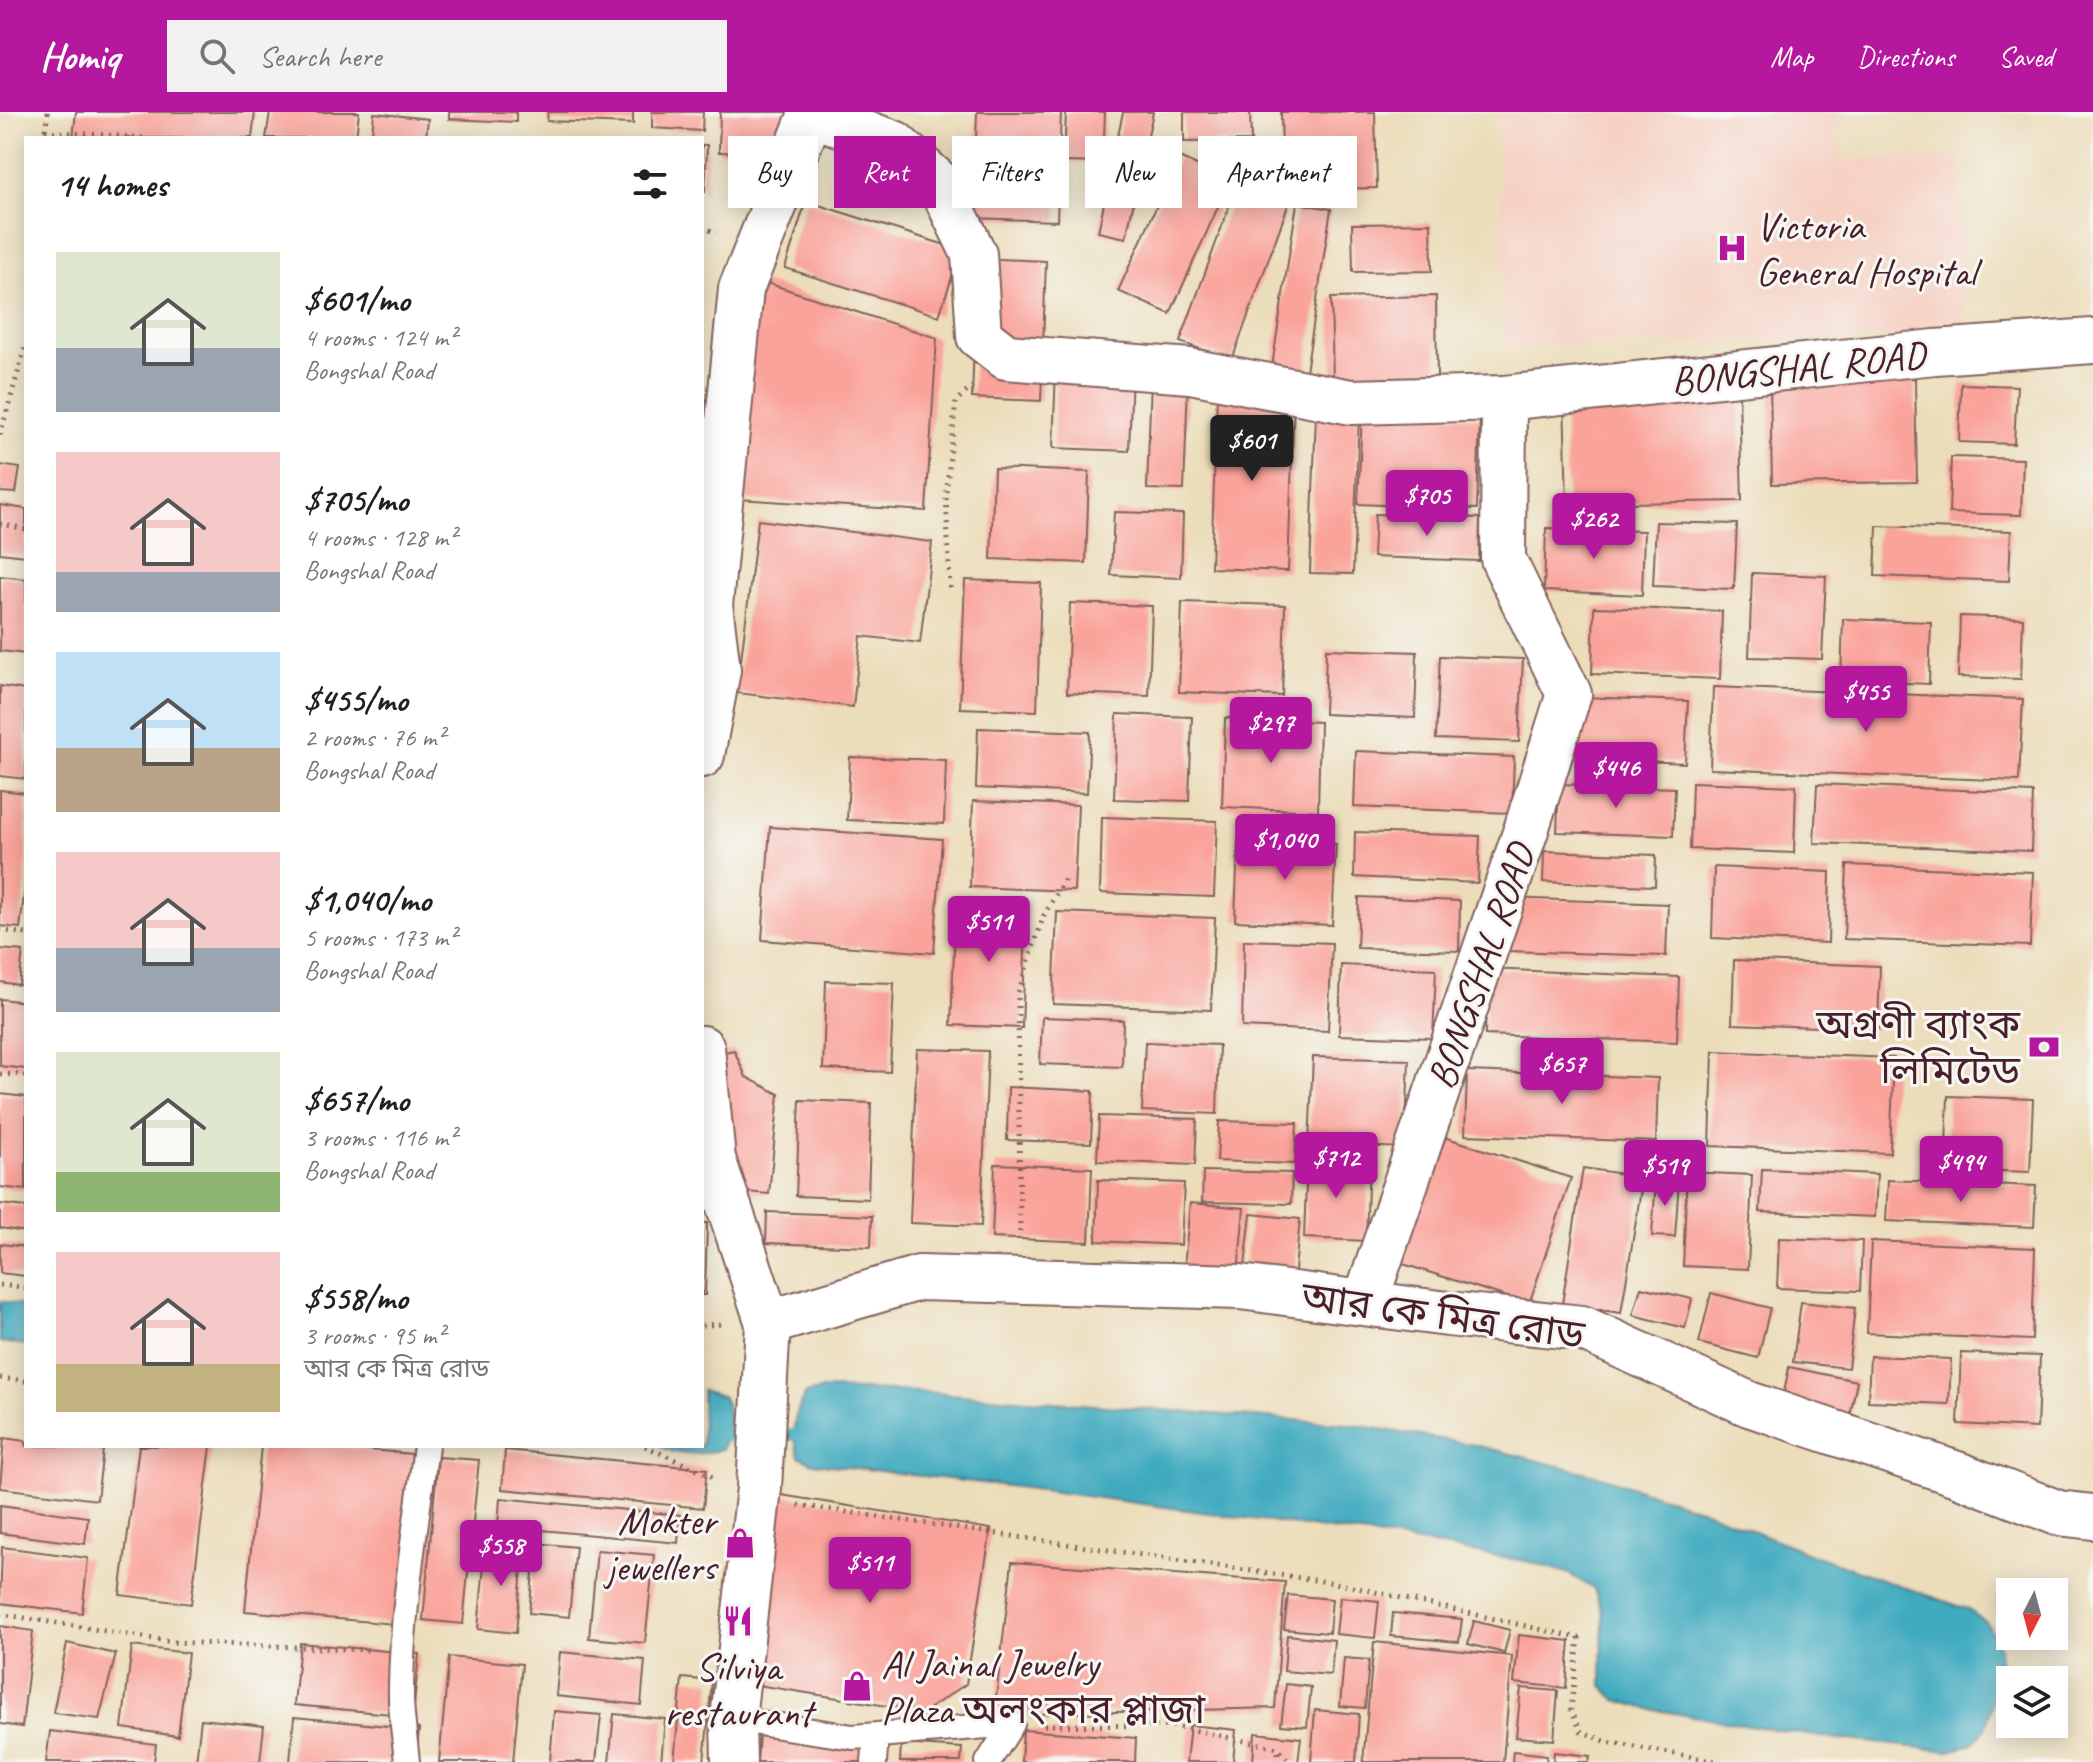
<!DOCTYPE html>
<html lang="en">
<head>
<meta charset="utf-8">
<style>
	:root { --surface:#fff; --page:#f2f2f2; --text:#202124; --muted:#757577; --accent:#b5179e }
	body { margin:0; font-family:Caveat,"Noto Sans Bengali",sans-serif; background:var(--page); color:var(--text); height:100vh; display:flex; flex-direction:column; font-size:30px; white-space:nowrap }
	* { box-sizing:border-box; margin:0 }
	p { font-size:26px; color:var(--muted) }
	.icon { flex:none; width:44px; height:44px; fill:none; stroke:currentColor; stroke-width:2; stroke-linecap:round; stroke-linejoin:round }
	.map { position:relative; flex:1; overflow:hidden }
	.drawer { position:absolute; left:24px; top:24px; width:680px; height:1312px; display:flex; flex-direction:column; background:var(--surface); border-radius:0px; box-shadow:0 4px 20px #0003 }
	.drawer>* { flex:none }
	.guide { position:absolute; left:728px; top:24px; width:760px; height:72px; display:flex; gap:16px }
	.needle { width:52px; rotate:186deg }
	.buttons { position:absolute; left:1996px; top:1466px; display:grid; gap:16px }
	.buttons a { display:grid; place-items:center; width:72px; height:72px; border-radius:0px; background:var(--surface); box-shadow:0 4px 20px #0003; font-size:40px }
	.price { position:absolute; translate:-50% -68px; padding:0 18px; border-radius:8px; background:var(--accent); color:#fff; font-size:26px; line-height:52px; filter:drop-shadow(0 2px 4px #0008) }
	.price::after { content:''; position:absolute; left:50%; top:48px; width:24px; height:18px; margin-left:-12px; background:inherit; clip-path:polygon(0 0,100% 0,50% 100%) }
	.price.current { background:#222; color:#fff }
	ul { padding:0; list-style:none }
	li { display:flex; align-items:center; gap:24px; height:200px; padding:0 32px }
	li span { display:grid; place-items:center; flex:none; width:224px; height:160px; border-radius:0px; color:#555 }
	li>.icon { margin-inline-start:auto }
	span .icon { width:96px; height:96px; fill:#fffc; stroke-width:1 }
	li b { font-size:34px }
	h2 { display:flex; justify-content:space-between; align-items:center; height:96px; padding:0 32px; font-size:34px }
	.pill { padding:0 28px; border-radius:0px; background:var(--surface); box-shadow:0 4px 20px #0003; font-size:28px; line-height:72px }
	.pill.current { background:var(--accent); color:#fff }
	header { display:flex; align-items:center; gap:48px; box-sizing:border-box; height:112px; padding:0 40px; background:var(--accent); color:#fff }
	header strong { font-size:38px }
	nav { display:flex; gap:44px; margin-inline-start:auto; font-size:28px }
	.search { width:560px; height:72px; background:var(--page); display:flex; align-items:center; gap:20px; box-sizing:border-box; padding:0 28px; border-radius:0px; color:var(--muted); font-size:30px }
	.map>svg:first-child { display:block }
	.built { fill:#f6d2c4 }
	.water { fill:#3faabf; stroke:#446475; stroke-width:2 }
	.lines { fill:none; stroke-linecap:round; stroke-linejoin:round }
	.stream { stroke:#3faabf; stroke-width:12 }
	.building { fill:#faa39a }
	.lane-casing { stroke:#83625d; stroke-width:28 }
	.street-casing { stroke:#83625d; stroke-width:48 }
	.path { stroke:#83625d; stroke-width:5; stroke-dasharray:2 6; stroke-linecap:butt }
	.lane { stroke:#fff; stroke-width:24 }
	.street { stroke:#fff; stroke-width:44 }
	.labels { text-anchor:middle; stroke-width:6; stroke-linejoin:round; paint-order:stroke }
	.poi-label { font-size:40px; fill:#4a1f2b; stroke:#f6f6f2; text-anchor:start }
	.street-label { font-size:40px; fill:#4a1f2b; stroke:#f6f6f2 }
</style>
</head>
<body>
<header>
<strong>Homiq</strong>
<div class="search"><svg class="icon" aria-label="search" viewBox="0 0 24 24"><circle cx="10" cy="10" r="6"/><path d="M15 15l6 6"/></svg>Search here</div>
<nav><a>Map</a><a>Directions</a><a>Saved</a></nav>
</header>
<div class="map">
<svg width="2093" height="1650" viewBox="0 0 2093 1650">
	<rect width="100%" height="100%" fill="#f6f6f2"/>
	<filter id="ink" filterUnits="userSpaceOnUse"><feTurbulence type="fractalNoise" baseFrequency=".0125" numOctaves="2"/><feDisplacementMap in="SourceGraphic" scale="16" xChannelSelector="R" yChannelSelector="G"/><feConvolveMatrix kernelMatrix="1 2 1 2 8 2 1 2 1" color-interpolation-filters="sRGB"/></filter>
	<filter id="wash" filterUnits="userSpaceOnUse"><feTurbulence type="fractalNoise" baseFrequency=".006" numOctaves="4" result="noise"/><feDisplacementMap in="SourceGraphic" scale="32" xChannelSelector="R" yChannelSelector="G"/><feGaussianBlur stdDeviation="1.8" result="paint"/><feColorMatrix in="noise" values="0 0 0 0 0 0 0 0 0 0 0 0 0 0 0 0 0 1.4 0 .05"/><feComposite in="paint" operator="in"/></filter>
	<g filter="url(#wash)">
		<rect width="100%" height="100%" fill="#ecddba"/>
		<path class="built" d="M1498 0H1838L1840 48 1960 44 1965 223 1505 236Z"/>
		<path class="water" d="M0 1189 26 1194V1233L0 1230Z
			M827 1277 922 1280 1349 1312 1475 1333 1604 1365 1708 1400 1813 1443 1967 1497 1987 1511 1999 1533 2000 1560 1985 1617 1971 1633 1949 1639 1821 1625 1649 1597 1616 1588 1602 1573 1603 1501 1594 1477 1567 1461 1530 1450 1397 1427 1041 1378 813 1351 799 1344C791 1317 793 1307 805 1282Z
			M702 1278 722 1284C732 1300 729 1320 722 1337 705 1342 676 1346 661 1334H702Z"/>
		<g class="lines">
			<path class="stream" d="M728 1324 793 1323"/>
		</g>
		<g id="blocks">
			<path class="building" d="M76 0H255L252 26H73Z
				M270 0H359L356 26H266Z
				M449 0H516V10L449 7Z
				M548 0H633V12L547 9Z
				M652 0H703L702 19 652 16Z
				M720 0H790L789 43 719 40Z
				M977 0H1061L1057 109 973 106Z
				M1066 0H1105L1103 51 1064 50Z
				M1123 0H1153L1126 126 1098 120Z
				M1184 0H1250L1251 29 1184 30Z
				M1281 0H1375L1377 76 1283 78Z
				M374 1 428 7 426 26 372 22Z
				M702 33H707L705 80H702Z
				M1179 45 1230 68 1170 202 1118 179Z
				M1238 70 1290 88 1232 248 1180 230Z
				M806 89 961 138 939 204 785 156Z
				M1297 91 1331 97 1305 266 1271 261Z
				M1431 111 1432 159 1353 160 1352 112Z
				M977 146 1046 149 1041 289 972 286Z
				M752 166 937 226 926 399 738 387Z
				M1436 184 1437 267 1333 268 1331 186Z
				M1056 257 1132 260 1129 339 1053 336Z
				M1915 266 1917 370 1772 372 1770 269Z
				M1151 268 1188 270 1184 378 1147 377Z
				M1961 272 2017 274 2014 332 1959 330Z
				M1217 283 1294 286 1288 459 1211 456Z
				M1739 283 1742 389 1567 392 1564 286Z
				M702 290H710L708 346H702Z
				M1362 300 1480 305 1477 397 1358 392Z
				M1316 301 1359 303 1353 462 1310 461Z
				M1951 345 2023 347 2021 403 1949 401Z
				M0 353 20 356 16 381 0 380Z
				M994 356 1089 360 1086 451 991 447Z
				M0 393 26 397V444L0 441Z
				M1114 400 1183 402 1181 466 1111 463Z
				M1375 402 1480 406 1479 449 1373 445Z
				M758 408 932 430 920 531 861 524 853 595 737 581Z
				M1656 410 1737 412 1734 477 1653 474Z
				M1877 414 2011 419 2009 469 1875 464Z
				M1546 416 1644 419 1642 483 1544 479Z
				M1752 461 1826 464 1822 547 1749 545Z
				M0 464 26 467V542L0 539Z
				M965 468 1041 471 1037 599 960 596Z
				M1182 490 1285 493 1282 584 1179 580Z
				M1070 491 1152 494 1149 584 1067 581Z
				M1594 495 1722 499 1720 567 1592 562Z
				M1960 504 2023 506 2021 567 1958 565Z
				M1843 507 1931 510 1929 572 1841 568Z
				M1326 537 1417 540 1415 606 1324 602Z
				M1440 544 1523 547 1519 630 1436 627Z
				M0 574 26 578V667L0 664Z
				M1713 575 2023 587 2019 669 1710 657Z
				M1580 585 1688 589 1685 651 1578 646Z
				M1117 602 1192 605 1189 689 1114 687Z
				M1225 606 1320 610 1318 699 1222 695Z
				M978 616 1090 620 1087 681 976 676Z
				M1356 639 1514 645 1512 701 1354 695Z
				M850 645 946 648 944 712 847 708Z
				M1692 670 1796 674 1794 741 1690 737Z
				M1559 672 1675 676 1673 724 1557 720Z
				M1817 672 2033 681 2031 739 1814 731Z
				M0 678 26 681V767L20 816 0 814Z
				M973 689 1078 693 1074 779 970 775Z
				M1102 705 1217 709 1214 785 1100 781Z
				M770 715 942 727 934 841 762 828Z
				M1355 720 1480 724 1478 771 1354 765Z
				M1238 728 1336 732 1332 813 1235 809Z
				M1544 739 1656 743 1655 774 1543 770Z
				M1847 753 2033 760 2030 834 1844 827Z
				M1714 755 1830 760 1828 831 1712 826Z
				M1359 785 1460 789 1459 839 1357 836Z
				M1509 786 1668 792 1666 844 1507 839Z
				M956 788 1027 790 1022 916 951 913Z
				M1057 800 1215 806 1211 898 1053 892Z
				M1244 828 1332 831 1328 919 1242 915Z
				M0 837 23 839 19 873 0 870Z
				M1734 848 1880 854 1878 917 1732 912Z
				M1341 853 1436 857 1433 926 1339 923Z
				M1487 857 1679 865 1677 930 1485 923Z
				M826 869 894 871 890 960 823 957Z
				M0 887 26 890V957L0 954Z
				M1042 905 1123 908 1122 955 1040 952Z
				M1145 930 1219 933 1217 1002 1142 999Z
				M917 937 988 939 981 1114 910 1111Z
				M734 938 746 965 779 982 769 1082 702 1076V945Z
				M1713 939 1894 946 1890 1041 1710 1034Z
				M1313 945 1409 948 1405 1036 1309 1032Z
				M1467 959 1658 966 1656 1030 1465 1023Z
				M1008 975 1093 979 1091 1031 1007 1028Z
				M0 982 26 985V1078L0 1075Z
				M1948 984 2033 987 2030 1060 1945 1057Z
				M800 988 871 991 868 1087 796 1084Z
				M1099 1004 1197 1007 1195 1053 1097 1049Z
				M1219 1009 1297 1011 1295 1052 1217 1049Z
				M1438 1023 1571 1066 1529 1192 1397 1150Z
				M1307 1046 1369 1049 1366 1129 1304 1126Z
				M995 1052 1092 1056 1089 1130 992 1126Z
				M1583 1056 1643 1065 1621 1201 1562 1192Z
				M1762 1057 1877 1062 1875 1105 1760 1100Z
				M1203 1059 1292 1061 1291 1092 1202 1090Z
				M1687 1060 1752 1063 1748 1157 1683 1154Z
				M1656 1067 1679 1069 1675 1125 1652 1124Z
				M1098 1068 1184 1071 1181 1133 1096 1129Z
				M1888 1068 2036 1074 2034 1115 1886 1109Z
				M1190 1091 1244 1096 1237 1172 1183 1167Z
				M0 1092 26 1095V1120L0 1116Z
				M767 1100 872 1104 871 1135 766 1131Z
				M1251 1102 1300 1107 1294 1168 1244 1163Z
				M702 1111H707L705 1183H702Z
				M1779 1126 1862 1129 1860 1179 1777 1176Z
				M1871 1129 2035 1136 2032 1228 1867 1221Z
				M0 1132 26 1135V1164L0 1161Z
				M1641 1175 1692 1187 1685 1216 1633 1203Z
				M1711 1181 1770 1196 1758 1246 1699 1231Z
				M1801 1190 1855 1196 1848 1256 1793 1250Z
				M1961 1241 2040 1244 2037 1316 1958 1312Z
				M1870 1244 1951 1247 1949 1292 1868 1289Z
				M1789 1255 1857 1269 1850 1305 1782 1291Z
				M4 1326 26 1329V1334H69L103 1338 97 1388 0 1376Z
				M139 1334H211L191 1492 120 1483Z
				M261 1334H329L422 1343 406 1513 245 1499Z
				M505 1338 707 1357 703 1396 502 1377Z
				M438 1345 479 1348 463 1512 423 1508Z
				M781 1383 991 1417 966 1572 924 1600 751 1572Z
				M500 1386 680 1403 678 1431 498 1414Z
				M0 1393 88 1405 85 1432 0 1421Z
				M486 1431 524 1435 516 1521 478 1517Z
				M536 1431 576 1435 569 1505 529 1501Z
				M2 1435 88 1446 82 1501 0 1491Z
				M597 1438 654 1443 645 1531 589 1526Z
				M1012 1450 1285 1470 1275 1596 994 1603Z
				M1288 1483 1332 1487 1329 1521 1284 1517Z
				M1340 1485 1379 1489 1375 1526 1336 1522Z
				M1393 1501 1462 1507 1459 1530 1391 1524Z
				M1474 1509 1510 1518 1504 1541 1468 1532Z
				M0 1514 33 1519 22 1615 0 1612Z
				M1287 1523 1334 1528 1331 1563 1284 1559Z
				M1519 1523 1570 1529 1566 1576 1514 1571Z
				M1374 1530 1512 1544 1503 1650H1363Z
				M67 1531 116 1542 99 1607 53 1601Z
				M300 1531 419 1542 413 1604 294 1593Z
				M132 1534 188 1541 178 1624 122 1616Z
				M560 1540 645 1548 641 1593 556 1584Z
				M449 1545 522 1552 513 1650H439Z
				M1344 1546 1369 1548 1365 1596 1340 1594Z
				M682 1566 712 1569 704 1650H674Z
				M1286 1572 1311 1575 1307 1615 1281 1613Z
				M1521 1576 1558 1579 1554 1628 1516 1625Z
				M1315 1598 1359 1602 1356 1650H1311Z
				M554 1599 601 1603 596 1650H550Z
				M614 1602 665 1607 661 1650H609Z
				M294 1605 419 1617 416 1650H290Z
				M201 1607 264 1614 260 1650H196Z
				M760 1608 872 1618 869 1650H757Z
				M1190 1613 1236 1618 1233 1650H1186Z
				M1023 1618 1136 1626 1135 1650H1021Z
				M50 1619 156 1632 154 1650H46Z
				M1255 1621 1301 1626 1298 1650H1253Z
				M901 1632 962 1636 961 1650H900Z
				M1513 1639 1547 1643 1546 1650H1512Z
				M1554 1640 1590 1644 1589 1650H1553Z"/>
		</g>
	</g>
	<g filter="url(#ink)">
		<use href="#blocks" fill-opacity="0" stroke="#83625d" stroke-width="2"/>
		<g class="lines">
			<g class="lane-casing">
				<path id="lane" d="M733 1607 853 1625 1012 1612
					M407 1650C405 1626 400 1600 401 1576 402 1495 416 1414 426 1334
					M874 1650 876 1624
					M988 1650 1012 1612"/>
			</g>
			<g class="street-casing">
				<path id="street" d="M811 2 894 31 940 72 974 142 979 224 1006 245 1190 259 1351 290 1504 286 1935 240 2093 229
					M702 643 718 558 710 493 741 177 812 0
					M702 936 713 1047 768 1211 759 1376 733 1607 734 1650
					M1365 1191 1526 718 1569 582 1503 447 1504 286
					M768 1211 919 1166 1240 1175 1448 1202 1582 1216 1749 1292 1960 1363 2058 1401 2093 1405"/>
			</g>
			<path class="path" d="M48 0 45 19 48 26
				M45 19 148 26
				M702 115 717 121
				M0 323 26 233
				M0 412 26 417
				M950 476 946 382 956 289 972 275
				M0 818 26 822
				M0 962 26 963
				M1020 1128 1018 881 1044 803 1066 765
				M0 1173 26 1176
				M702 1213 725 1212
				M0 1266 26 1269
				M645 1334 717 1367
				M798 1393 1335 1471 1579 1526 1571 1598 1581 1619 1607 1630 1721 1650
				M0 1502 173 1530 369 1538
				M1044 1613 1175 1614 1278 1636 1290 1650
				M1278 1650V1637"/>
			<use href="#lane" class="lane"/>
			<use href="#street" class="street"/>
		</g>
	</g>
	<defs>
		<g id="hospital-bare" transform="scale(2.4)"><path d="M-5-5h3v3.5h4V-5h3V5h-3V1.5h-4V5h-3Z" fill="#b5179e" stroke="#f6f6f2" stroke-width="2.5" paint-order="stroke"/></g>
		<g id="bank-bare" transform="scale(2.4)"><path d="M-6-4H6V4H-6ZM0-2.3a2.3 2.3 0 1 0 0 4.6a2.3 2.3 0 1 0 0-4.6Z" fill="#b5179e" stroke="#f6f6f2" stroke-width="2.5" paint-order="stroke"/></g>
		<g id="shop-bare" transform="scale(2.4)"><path d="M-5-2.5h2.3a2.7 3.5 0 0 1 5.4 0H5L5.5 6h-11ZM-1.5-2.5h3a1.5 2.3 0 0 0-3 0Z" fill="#b5179e" stroke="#f6f6f2" stroke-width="2.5" paint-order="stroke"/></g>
		<g id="restaurant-bare" transform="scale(2.4)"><path d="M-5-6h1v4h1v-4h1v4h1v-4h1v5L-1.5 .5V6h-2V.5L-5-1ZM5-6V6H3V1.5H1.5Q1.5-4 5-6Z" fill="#b5179e" stroke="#f6f6f2" stroke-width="2.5" paint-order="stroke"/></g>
	</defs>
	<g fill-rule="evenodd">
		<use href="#hospital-bare" x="1732" y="136"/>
		<use href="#bank-bare" x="2044" y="935"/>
		<use href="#shop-bare" x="740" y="1431"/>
		<use href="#restaurant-bare" x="738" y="1509"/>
		<use href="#shop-bare" x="857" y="1574"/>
	</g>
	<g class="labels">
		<g class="poi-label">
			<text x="1756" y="127">Victoria<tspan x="1756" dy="46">General Hospital</tspan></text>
			<text x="2020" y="926" text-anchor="end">অগ্রণী ব্যাংক<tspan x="2020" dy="46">লিমিটেড</tspan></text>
			<text x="716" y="1422" text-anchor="end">Mokter<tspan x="716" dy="46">jewellers</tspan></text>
			<text x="881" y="1565">Al Jainal Jewelry<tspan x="881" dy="46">Plaza অলংকার প্লাজা</tspan></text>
			<text x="738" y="1568" text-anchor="middle">Silviya<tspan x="738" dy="46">restaurant</tspan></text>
		</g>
		<g class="street-label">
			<text transform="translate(1798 255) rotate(-6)" y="14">BONGSHAL ROAD</text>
			<text transform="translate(1480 854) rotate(-71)" y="14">BONGSHAL ROAD</text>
			<text transform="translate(1443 1203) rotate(8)" y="14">আর কে মিত্র রোড</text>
		</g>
	</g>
</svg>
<div class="buttons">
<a><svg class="needle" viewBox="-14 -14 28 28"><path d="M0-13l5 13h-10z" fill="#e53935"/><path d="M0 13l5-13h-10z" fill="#757577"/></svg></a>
<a><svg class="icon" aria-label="layers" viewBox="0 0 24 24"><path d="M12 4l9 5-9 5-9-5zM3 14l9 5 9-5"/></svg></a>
</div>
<b class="price current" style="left:1252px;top:371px">$601</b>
<b class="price" style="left:1427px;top:426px">$705</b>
<b class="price" style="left:1594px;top:449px">$262</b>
<b class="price" style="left:1866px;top:622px">$455</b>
<b class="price" style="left:1271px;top:653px">$297</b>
<b class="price" style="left:1616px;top:698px">$446</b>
<b class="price" style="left:1285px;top:770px">$1,040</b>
<b class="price" style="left:989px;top:852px">$511</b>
<b class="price" style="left:1562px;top:994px">$657</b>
<b class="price" style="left:1336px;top:1088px">$712</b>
<b class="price" style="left:1961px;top:1092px">$494</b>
<b class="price" style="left:1665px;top:1096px">$519</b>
<b class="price" style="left:501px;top:1476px">$558</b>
<b class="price" style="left:870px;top:1493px">$511</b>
<div class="guide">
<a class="pill">Buy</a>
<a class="pill current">Rent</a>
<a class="pill">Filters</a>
<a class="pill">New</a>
<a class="pill">Apartment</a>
</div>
<section class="drawer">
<h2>14 homes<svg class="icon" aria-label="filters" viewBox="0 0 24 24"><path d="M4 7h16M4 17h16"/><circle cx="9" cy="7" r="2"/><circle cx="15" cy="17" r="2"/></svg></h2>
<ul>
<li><span style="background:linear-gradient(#dfe7d0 60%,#9aa5b1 0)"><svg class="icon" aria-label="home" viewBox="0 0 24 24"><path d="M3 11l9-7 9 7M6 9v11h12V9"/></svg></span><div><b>$601/mo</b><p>4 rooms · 124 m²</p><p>Bongshal Road</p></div></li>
<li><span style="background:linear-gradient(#f6c9c9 75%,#9aa5b1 0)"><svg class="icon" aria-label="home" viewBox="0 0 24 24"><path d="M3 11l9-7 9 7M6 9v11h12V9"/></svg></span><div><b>$705/mo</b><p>4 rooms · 128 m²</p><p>Bongshal Road</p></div></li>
<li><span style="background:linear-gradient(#bfe0f5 60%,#b9a48a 0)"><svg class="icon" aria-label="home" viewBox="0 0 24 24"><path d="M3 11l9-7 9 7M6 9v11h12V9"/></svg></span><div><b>$455/mo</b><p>2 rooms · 76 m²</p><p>Bongshal Road</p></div></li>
<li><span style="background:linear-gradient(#f6c9c9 60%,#9aa5b1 0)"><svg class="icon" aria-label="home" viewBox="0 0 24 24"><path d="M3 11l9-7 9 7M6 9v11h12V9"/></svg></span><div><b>$1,040/mo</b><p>5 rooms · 173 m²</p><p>Bongshal Road</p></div></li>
<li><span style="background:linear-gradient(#dfe7d0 75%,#8fb573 0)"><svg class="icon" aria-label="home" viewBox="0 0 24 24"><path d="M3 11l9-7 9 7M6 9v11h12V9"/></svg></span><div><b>$657/mo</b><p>3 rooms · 116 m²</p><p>Bongshal Road</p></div></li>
<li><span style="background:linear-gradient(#f6c9c9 70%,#c2b280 0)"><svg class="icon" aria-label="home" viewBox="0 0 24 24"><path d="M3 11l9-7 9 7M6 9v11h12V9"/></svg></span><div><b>$558/mo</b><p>3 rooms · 95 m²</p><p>আর কে মিত্র রোড</p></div></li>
</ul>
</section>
</div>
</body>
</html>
